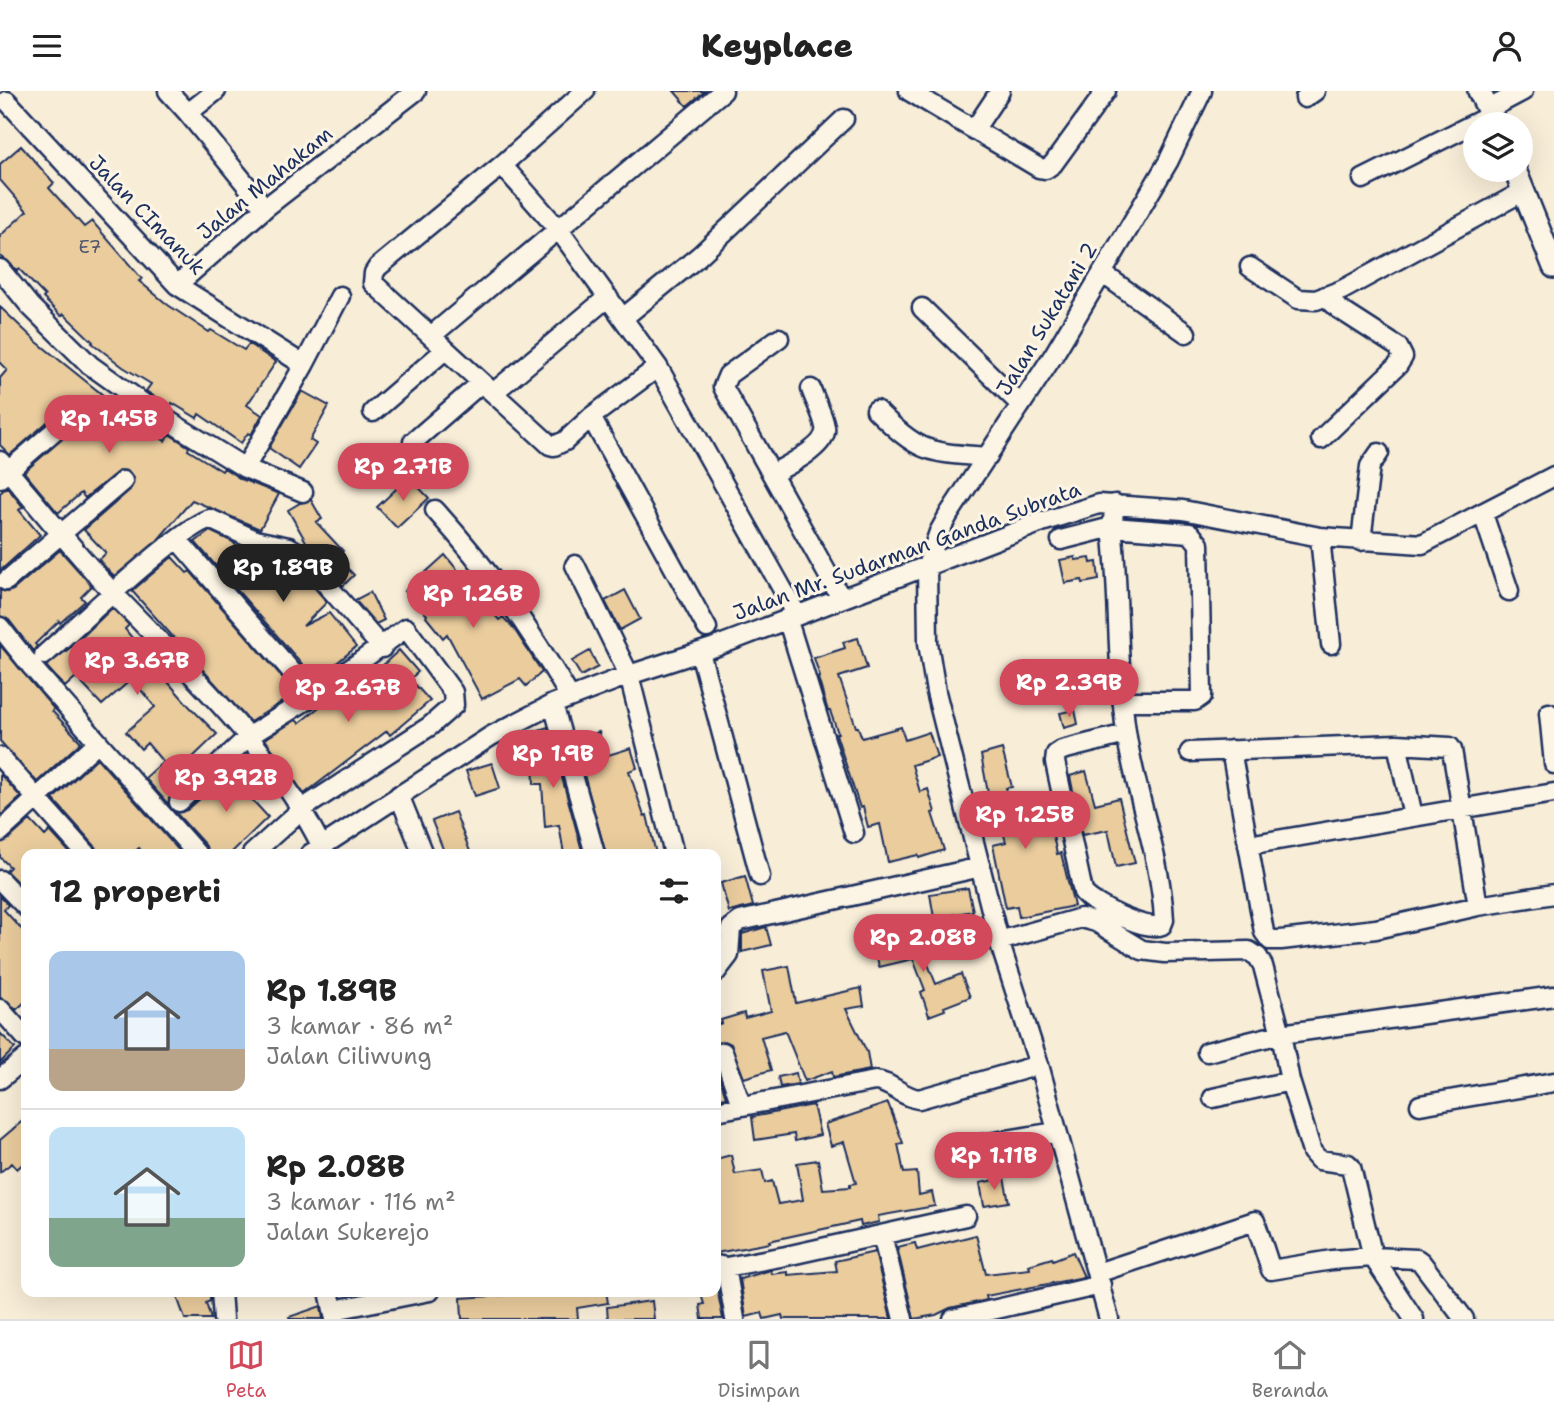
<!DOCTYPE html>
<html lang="id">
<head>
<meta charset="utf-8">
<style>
	:root { --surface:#fff; --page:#f6f6f6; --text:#222; --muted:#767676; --line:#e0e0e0; --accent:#d1495b }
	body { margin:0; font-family:"Shantell Sans",sans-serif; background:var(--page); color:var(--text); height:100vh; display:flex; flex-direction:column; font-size:26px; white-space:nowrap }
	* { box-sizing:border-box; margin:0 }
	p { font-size:23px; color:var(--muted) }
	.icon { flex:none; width:38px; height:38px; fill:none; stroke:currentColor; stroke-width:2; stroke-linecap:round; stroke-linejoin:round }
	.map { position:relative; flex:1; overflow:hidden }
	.details { position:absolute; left:21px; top:758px; width:700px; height:448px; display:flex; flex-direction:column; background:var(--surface); border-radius:14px; box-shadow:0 7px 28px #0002 }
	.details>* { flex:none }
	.controls { position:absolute; left:1463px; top:21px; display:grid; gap:14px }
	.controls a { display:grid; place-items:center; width:70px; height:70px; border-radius:50%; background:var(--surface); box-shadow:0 7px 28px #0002; font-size:35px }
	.price { position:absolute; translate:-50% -60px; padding:0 16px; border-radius:24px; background:var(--accent); color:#fff; font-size:23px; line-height:46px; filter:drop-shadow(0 2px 4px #0008) }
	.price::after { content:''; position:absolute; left:50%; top:42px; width:21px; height:16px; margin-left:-10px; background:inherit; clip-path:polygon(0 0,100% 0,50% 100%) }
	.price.on { background:#222; color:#fff }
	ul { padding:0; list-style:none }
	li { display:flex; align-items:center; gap:21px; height:175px; padding:0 28px }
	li+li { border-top:2px solid var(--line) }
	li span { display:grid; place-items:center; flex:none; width:196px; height:140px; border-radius:14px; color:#555 }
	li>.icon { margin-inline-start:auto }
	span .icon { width:84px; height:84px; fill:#fffc; stroke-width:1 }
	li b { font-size:30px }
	h2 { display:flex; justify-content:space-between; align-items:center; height:84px; padding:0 28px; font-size:30px }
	header { display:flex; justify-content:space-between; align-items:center; height:91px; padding:0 28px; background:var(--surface); font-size:32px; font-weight:800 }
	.tabs { display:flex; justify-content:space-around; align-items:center; height:98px; border-top:2px solid var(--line); background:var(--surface); font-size:19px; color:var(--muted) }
	.tabs a { display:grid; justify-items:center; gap:4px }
	.tabs .on { color:var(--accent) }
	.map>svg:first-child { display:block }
	.building { fill:#eacc9d; stroke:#1b2f5e; stroke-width:2 }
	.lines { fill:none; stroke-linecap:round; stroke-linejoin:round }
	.minor-casing { stroke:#1b2f5e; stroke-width:23 }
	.major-casing { stroke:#1b2f5e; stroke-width:26 }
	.minor { stroke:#fcf5e5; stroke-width:18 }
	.major { stroke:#fcf5e5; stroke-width:21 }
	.labels { text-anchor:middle; stroke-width:6; stroke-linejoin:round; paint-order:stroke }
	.number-label { font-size:18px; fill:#4f566e }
	.street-label { font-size:21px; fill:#1b2f5e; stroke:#fcf5e5 }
</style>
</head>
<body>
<header><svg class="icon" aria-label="menu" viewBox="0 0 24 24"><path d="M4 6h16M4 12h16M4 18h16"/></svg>Keyplace<svg class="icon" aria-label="person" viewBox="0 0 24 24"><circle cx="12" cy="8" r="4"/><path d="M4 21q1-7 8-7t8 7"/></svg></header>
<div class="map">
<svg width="1554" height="1228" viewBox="0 0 1554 1228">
	<rect width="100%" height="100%" fill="#f8edd7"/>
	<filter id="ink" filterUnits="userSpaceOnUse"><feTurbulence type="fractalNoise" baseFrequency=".0143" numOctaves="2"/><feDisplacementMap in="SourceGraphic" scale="14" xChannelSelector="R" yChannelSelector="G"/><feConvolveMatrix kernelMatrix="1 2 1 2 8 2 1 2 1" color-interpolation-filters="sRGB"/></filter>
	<g filter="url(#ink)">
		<path class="building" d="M674 0H705L687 15Z
			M21 55 54 92 49 97 84 136 92 130 142 188 139 190 168 214 209 241 211 239 244 259 249 253 276 271 247 314 262 324 251 344 248 342 241 352 199 323 197 327 172 312 170 316 146 300 151 293 123 276 92 252 93 251 64 223 61 225 43 207 45 205 19 178 17 180 8 170 0 165V145L27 120 0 89V73Z
			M0 216 37 251 124 321 120 326 165 350 169 343 189 356 188 359 222 380 224 377 241 388 279 403 260 438 192 409 157 450 114 486 99 469 106 462 84 439 130 399 134 387 127 380 120 379 85 407 81 402 58 422 24 381 68 343 71 338 69 328 63 324 53 326 10 364 0 354V287L7 279 0 272Z
			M302 300 329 315 310 349 316 353 299 378 269 357Z
			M409 386 429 407 397 437 377 416Z
			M7 396 23 416 19 419 40 444 0 480V402Z
			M311 409 322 428 316 431 343 460 336 466 354 484 343 495 309 456 288 419 300 412Z
			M210 440 233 451 258 480 277 465 293 472 327 511 303 535 329 522 356 556 316 589 195 451Z
			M60 459 92 495 81 506 85 510 60 532 59 530 35 553 37 555 33 560 9 529 0 525V499L7 501 13 499Z
			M445 464 499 529 503 526 514 538 542 581 526 595 520 588 482 608 447 543 443 547 426 526 427 524 405 500Z
			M172 466 187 482 190 480 296 602 250 631 183 557 132 500Z
			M1075 466V469L1090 467 1091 472 1097 471 1099 489 1083 492 1082 489 1065 492 1060 469Z
			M625 499 640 528 620 539 605 510Z
			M370 501 384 529 376 533 355 509Z
			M112 517 129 534 125 538 161 583 189 615 217 643 191 668 195 672 175 689 180 695 171 703 168 713 145 687 163 671 147 652 141 658 126 641 155 616 132 588 102 614 76 586 65 596 46 575 74 554Z
			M858 547 867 577 839 586 856 636H858L862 647 901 636 905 649 929 641 937 666 912 674 920 701 928 698 935 721 932 722 944 759 919 767 918 764 888 771 880 733 868 736 863 716 860 717 836 643 838 642 830 620H828L818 587 820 586 814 567 845 557 843 551Z
			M0 554 54 618 52 620 81 651 37 691 0 650Z
			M399 559 418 581 410 588 430 610 390 644 387 640 304 703 265 648 296 629 299 632 346 595 349 599 376 580 390 599 395 595 384 573Z
			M590 560 598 576 581 585 572 570Z
			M1075 619 1078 633 1064 637 1060 622Z
			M548 636 583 763H564L559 734 545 736 542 693H534L533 668 526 643Z
			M599 641 605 665 631 657 637 677 629 680 644 725 647 724 656 763H606L574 648Z
			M1002 658 1012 696 1006 697 1014 726 1048 722 1057 763 1061 762 1074 815 1019 826 1017 815 1006 817 993 754 1006 751 992 701 988 702 981 664Z
			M97 667 182 763H144L139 757 132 763H97L95 755 53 708Z
			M492 672 500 697 475 705 466 680Z
			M240 673 258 694 247 703 268 726 230 763H208L206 755 176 722 187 719Z
			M1086 680 1095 713 1119 707 1135 772 1116 776 1108 739 1082 744 1070 685Z
			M0 683 21 706 2 724 0 722Z
			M455 721 471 763H445L432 730Z
			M30 729 45 745 50 740 71 763H26L25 799 6 780 10 776 0 766V752L8 749Z
			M745 785 753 815 729 821 721 792Z
			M968 797 973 820 934 827 930 803Z
			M0 805 8 814 4 819 26 843V910L16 919 8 910 0 907Z
			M766 836 771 854 742 861V843Z
			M902 846 905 858 927 849 933 865 926 868 936 893 961 883 970 906 944 916 945 919 929 925 921 901 925 899 913 868 879 876 874 852Z
			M789 875 796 912 861 897 864 915 846 918 867 961 870 979 833 986 832 980 805 990 785 940 761 946 771 979 744 987 731 953 725 950 716 953V934L722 932 721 929 744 922 745 927 771 920 763 880Z
			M0 942 15 957 0 972Z
			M716 975 726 1006 716 1008Z
			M796 982 798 993 780 996 778 986Z
			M888 1012 903 1052 898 1053 904 1082 917 1081 919 1104 932 1101 935 1115 878 1125 879 1131 861 1135 860 1130 769 1150 770 1152 716 1162V1068L731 1064 735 1083 762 1079 765 1092 772 1090 778 1113 803 1109 797 1072 818 1069 823 1098 850 1096V1093L856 1092 844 1051 831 1055 825 1033Z
			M813 1014 820 1044 795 1050 794 1043 755 1049 752 1026Z
			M26 1027V1070L17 1078 12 1072 0 1081V1049Z
			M1004 1087 1009 1111 984 1115 980 1092Z
			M976 1144 986 1183 1030 1178 1029 1174 1052 1167 1053 1169 1073 1161 1084 1186 986 1205 987 1209 950 1217 936 1224 914 1228 897 1156 915 1152 917 1159Z
			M875 1161 891 1228H783L782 1224 764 1228 762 1222 746 1226 740 1188 771 1179 772 1183 788 1181V1184L837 1180 835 1170Z
			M716 1192 723 1228H702L700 1214 704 1213 700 1200H716Z
			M175 1200H210V1210L206 1212 211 1228H185Z
			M522 1200H606L608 1212 577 1217 578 1228H462L461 1207 523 1203Z
			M652 1210 654 1228H608L607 1216Z
			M321 1215 323 1228H290L289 1226Z"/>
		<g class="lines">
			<g class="minor-casing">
				<path id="minor" d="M168 0 188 22 265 117
					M585 0 502 74 378 176 374 182 373 192 550 354 554 355 565 350 591 326 658 276
					M909 0 1039 77 1046 78 1053 73 1106 0
					M1305 7 1315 0
					M7 10 177 194 304 274
					M1489 18 1523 0
					M188 22 216 0
					M974 39 1000 0
					M502 74 559 139 658 276 797 524
					M1363 88 1491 24
					M1250 176 1298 208 1316 209 1342 199 1524 100
					M0 178 30 215 90 274 164 327 245 377 303 401
					M1102 182 1186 242
					M177 194 265 117 416 0
					M922 217 1021 314
					M623 227 699 165 844 28
					M431 245 723 0
					M779 247 728 284 723 296 841 507
					M493 302 608 206
					M876 319C921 363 927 361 988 366
					M373 321 445 259
					M591 326 707 537
					M1321 348 1398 274 1403 266 1398 256 1339 218 1325 205
					M413 351 481 292
					M0 370C38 415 75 461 115 504 189 582 272 656 321 754
					M245 377 304 274 340 205
					M772 383C786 375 829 355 825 336 823 323 815 310 811 298
					M0 387 60 335
					M1115 413 1112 436C1120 504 1116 572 1126 640 1135 703 1161 765 1164 829L1162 834C1147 841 1092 814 1083 801L1055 671 1056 663 1062 659 1126 643
					M435 419C490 480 529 536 570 606
					M1483 423 1509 500
					M1320 446 1331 553
					M177 448 313 605
					M1061 449 1112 436 1190 442 1199 453 1202 605 1195 610H1122
					M1361 450 1370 375 1379 362
					M575 474 629 584 674 763
					M6 490 123 390
					M787 527 854 742
					M0 536 31 575 197 763
					M700 561 760 785
					M44 564C70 541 186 431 210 428L255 449 289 456 299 462 382 557
					M553 613 595 763
					M1549 622 1554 673
					M1397 653 1413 725
					M1231 659 1264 841 1270 849H1281L1376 838 1478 815 1554 803
					M1190 661 1397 653 1450 656 1452 659 1478 815
					M0 666 86 763
					M399 704 423 763
					M179 711 249 645 313 605 406 537 453 601 454 614 430 635 302 718 252 763
					M0 741 98 651
					M1248 754 1554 702
					M310 763 491 645 553 613 629 584 715 556 1042 431 1099 413 1183 419 1320 446 1422 453 1554 385
					M0 789 26 816
					M999 850 1081 827 1096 831 1142 859 1165 862 1249 860 1258 866 1263 875 1281 943 1554 905
					M716 881 729 864 731 837 740 830 981 776
					M0 918 26 947
					M723 961 741 1014
					M1207 961 1281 943 1290 990 1312 1061 1319 1069 1348 1073 1351 1076 1373 1166 1414 1228
					M0 988 26 967
					M1213 1007 1290 990
					M1420 1014 1554 991
					M716 1020 875 990C891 991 902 1006 919 1008L1039 974
					M963 1056 1056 1041
					M882 1144 903 1228
					M716 1174 726 1176 786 1165 966 1125
					M726 1176 735 1228
					M1097 1182 1255 1130 1271 1179 1332 1169 1373 1166 1417 1168 1421 1171 1464 1228
					M221 1200 223 1228
					M329 1200 335 1228
					M334 1219 430 1200
					M953 1228 1101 1194
					M1109 1228 1039 974 999 850 936 601 928 552 927 475 939 441 949 423 1053 265 1168 71 1202 0"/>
			</g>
			<g class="major-casing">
				<path id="major" d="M1479 0 1495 33
					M1515 79 1554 176"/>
			</g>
			<use href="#minor" class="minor"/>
			<use href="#major" class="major"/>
		</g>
	</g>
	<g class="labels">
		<g class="number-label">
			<text x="90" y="162">E7</text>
		</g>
		<g class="street-label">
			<text transform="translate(265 92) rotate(-39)" y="7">Jalan Mahakam</text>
			<text transform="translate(147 124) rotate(46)" y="7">Jalan CImanuk</text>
			<text transform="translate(1047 228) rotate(-59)" y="7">Jalan Sukatani 2</text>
			<text transform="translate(907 460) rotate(-20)" y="7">Jalan Mr. Sudarman Ganda Subrata</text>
		</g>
	</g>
</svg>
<div class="controls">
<a><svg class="icon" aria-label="layers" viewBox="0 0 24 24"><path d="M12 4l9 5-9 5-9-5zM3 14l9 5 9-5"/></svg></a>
</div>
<b class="price" style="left:109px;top:364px">Rp 1.45B</b>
<b class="price" style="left:403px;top:412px">Rp 2.71B</b>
<b class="price on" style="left:283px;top:513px">Rp 1.89B</b>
<b class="price" style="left:473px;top:539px">Rp 1.26B</b>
<b class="price" style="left:137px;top:606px">Rp 3.67B</b>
<b class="price" style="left:1069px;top:628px">Rp 2.39B</b>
<b class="price" style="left:348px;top:633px">Rp 2.67B</b>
<b class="price" style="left:553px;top:699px">Rp 1.9B</b>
<b class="price" style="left:226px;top:723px">Rp 3.92B</b>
<b class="price" style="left:1025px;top:760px">Rp 1.25B</b>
<b class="price" style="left:923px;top:883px">Rp 2.08B</b>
<b class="price" style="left:994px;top:1101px">Rp 1.11B</b>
<section class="details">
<h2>12 properti<svg class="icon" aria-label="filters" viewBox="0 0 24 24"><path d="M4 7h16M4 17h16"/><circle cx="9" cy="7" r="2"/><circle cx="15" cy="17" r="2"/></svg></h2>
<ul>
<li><span style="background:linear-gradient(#a9c7e8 70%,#b9a48a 0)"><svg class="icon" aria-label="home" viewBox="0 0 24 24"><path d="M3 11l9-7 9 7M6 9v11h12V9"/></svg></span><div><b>Rp 1.89B</b><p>3 kamar · 86 m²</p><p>Jalan Ciliwung</p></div></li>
<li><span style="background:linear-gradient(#bfe0f5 65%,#7fa58c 0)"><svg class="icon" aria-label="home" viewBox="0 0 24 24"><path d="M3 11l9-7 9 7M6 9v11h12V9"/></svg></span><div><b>Rp 2.08B</b><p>3 kamar · 116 m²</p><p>Jalan Sukerejo</p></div></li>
</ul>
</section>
</div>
<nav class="tabs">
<a class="on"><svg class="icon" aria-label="map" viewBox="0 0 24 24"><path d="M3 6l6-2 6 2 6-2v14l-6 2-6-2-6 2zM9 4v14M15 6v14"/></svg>Peta</a>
<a><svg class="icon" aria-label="saved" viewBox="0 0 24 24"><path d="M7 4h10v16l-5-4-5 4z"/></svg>Disimpan</a>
<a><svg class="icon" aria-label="home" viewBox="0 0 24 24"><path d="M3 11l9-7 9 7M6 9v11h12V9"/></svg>Beranda</a>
</nav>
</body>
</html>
